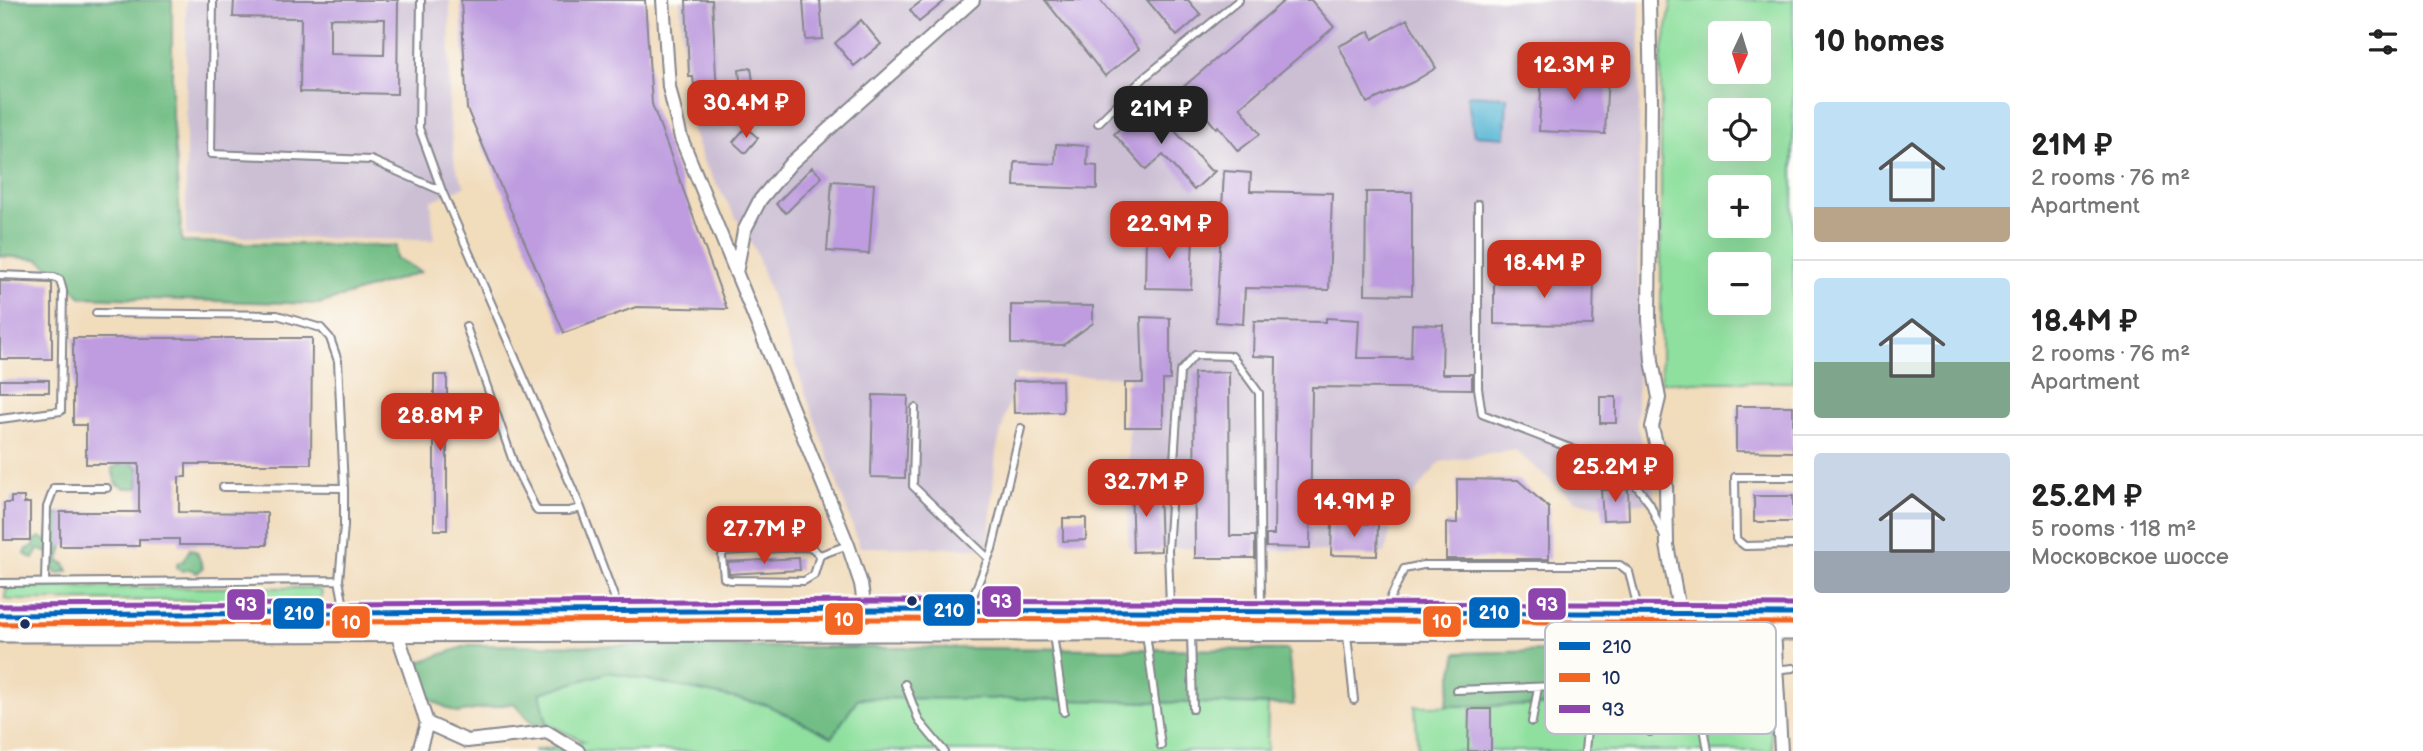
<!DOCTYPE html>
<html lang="en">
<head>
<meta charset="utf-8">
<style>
	:root { --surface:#fff; --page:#f2f2f2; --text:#222; --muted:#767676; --line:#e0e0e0; --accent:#c8321e }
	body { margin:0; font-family:"Balsamiq Sans",sans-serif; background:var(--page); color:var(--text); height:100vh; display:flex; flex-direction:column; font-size:26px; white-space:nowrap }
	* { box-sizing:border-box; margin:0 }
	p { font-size:23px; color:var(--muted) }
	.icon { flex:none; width:38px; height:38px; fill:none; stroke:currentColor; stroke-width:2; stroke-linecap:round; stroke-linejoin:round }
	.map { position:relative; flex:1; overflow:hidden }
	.side { display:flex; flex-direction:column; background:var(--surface); width:630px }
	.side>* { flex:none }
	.needle { width:46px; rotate:184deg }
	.buttons { position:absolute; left:1708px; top:21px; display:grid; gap:14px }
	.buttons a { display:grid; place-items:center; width:63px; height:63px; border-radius:7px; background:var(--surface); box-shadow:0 7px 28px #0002; font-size:35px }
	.price { position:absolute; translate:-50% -60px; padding:0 16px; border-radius:14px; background:var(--accent); color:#fff; font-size:23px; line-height:46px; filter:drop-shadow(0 2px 4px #0008) }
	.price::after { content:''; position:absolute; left:50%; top:42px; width:21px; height:16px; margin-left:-10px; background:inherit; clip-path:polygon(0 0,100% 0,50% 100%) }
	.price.on { background:#222; color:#fff }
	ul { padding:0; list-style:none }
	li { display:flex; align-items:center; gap:21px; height:175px; padding:0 21px }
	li+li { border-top:2px solid var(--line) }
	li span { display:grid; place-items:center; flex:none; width:196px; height:140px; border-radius:7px; color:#555 }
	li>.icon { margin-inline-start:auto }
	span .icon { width:84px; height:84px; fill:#fffc; stroke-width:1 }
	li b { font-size:30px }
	h2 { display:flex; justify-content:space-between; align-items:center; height:84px; padding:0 21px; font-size:30px }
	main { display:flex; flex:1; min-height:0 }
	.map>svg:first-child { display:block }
	.industrial { fill:#ccbfd4 }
	.green { fill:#8fe09f; stroke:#55887e; stroke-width:2; fill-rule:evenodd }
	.forest { fill:#73be86; stroke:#477672; stroke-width:2 }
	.water { fill:#57b6d6; stroke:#39729a; stroke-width:2 }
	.building { fill:#be9cdf; fill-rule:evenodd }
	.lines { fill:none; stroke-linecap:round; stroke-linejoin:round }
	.lane-casing { stroke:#86868d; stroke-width:10 }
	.street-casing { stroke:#86868d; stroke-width:16 }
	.primary-casing { stroke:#86868d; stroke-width:23 }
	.lane { stroke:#fff; stroke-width:6 }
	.street { stroke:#fff; stroke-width:12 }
	.primary { stroke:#fff; stroke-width:19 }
	.bus-1-casing { stroke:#fdfcf7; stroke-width:10 }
	.bus-2-casing { stroke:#fdfcf7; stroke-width:10 }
	.bus-3-casing { stroke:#fdfcf7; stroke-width:10 }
	.bus-1 { stroke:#0065bd; stroke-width:5 }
	.bus-2 { stroke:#f26522; stroke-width:5 }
	.bus-3 { stroke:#8e44ad; stroke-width:5 }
	.bus-dot { fill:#1b2f5e; stroke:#fdfcf7; stroke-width:2.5 }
	.key { fill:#fdfcf7; stroke:#b9bec9; stroke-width:2 }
	.key-label { font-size:19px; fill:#1b2f5e }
	.line-badge { stroke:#fdfcf7; stroke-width:2.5 }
	.badge-label { font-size:19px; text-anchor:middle; font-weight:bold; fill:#fff }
</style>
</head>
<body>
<main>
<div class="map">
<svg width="1793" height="751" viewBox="0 0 1793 751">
	<rect width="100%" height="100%" fill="#fdfcf7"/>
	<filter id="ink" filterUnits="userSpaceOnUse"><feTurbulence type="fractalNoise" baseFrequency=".0143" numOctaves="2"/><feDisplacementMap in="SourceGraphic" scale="14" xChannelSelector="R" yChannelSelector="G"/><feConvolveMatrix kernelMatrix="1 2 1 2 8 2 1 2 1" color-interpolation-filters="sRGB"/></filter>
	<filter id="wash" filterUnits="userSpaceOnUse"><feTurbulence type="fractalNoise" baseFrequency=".00686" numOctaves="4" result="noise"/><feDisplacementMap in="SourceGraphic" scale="28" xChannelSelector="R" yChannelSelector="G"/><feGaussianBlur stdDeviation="1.57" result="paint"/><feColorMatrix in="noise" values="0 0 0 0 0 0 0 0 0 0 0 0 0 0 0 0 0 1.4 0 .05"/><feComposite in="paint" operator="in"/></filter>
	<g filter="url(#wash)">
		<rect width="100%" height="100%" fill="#f1dcbc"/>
		<path class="industrial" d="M186 0H450L449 113 455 166 465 186 431 201 434 240 186 236Z
			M680 0H1640L1637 424 1657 502 1599 506 1574 500 1514 450 1440 462 1393 520 1385 553 1128 547 1129 377 1016 374 996 452 988 548 860 547 755 250 704 163 686 114Z"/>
		<path class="green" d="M1672 0H1793V382H1661V60ZM1720 33H1759V72H1720ZM1720 110H1759V149H1720ZM1720 187H1759V226H1720ZM1720 264H1759V303H1720Z
			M15 587 309 588 318 589 322 593 320 601 10 600 5 598 6 590Z
			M609 672 767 705 832 737 858 698 1020 699 1268 705 1267 751H533L584 741 547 724 540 693Z
			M1768 704 1773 751H1418L1415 706Z"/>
		<path class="forest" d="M0 0H172V115L182 242 396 246V258L421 272 319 304 81 297 63 276 38 259 0 256Z
			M127 462 138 467V488H125L116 484 112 468Z
			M58 513 64 518C65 534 65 546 58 561L65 564 68 571 57 574 53 570 52 554 37 549V554L33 559 25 554 27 549 34 546 35 540 40 537 48 542 54 514Z
			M190 549 197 552 203 568 197 573 190 569 182 571 177 568V563L183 561Z
			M469 645 1288 650 1294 705 1020 699 858 698 832 737 767 705 609 672 540 693 547 724H533L514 703 457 713 421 695 411 665Z
			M1759 647 1768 704 1446 706 1457 653Z"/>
		<path class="water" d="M1467 95 1507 97 1505 137 1474 135Z"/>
		<g id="blocks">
			<path class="building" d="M234 0H398L397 94 300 92 301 18 233 17ZM330 18 385 19 384 55 330 54Z
				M461 0H645L652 104 727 309 636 307 564 333 467 109Z
				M686 0H712L716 76 722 119 699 122 693 77H689Z
				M803 0H820L823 39 806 40Z
				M923 0H946L919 22 910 10Z
				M1045 0H1100L1139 49 1105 76Z
				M1147 0H1188L1201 15 1177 36Z
				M1285 0H1311L1334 27 1240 107 1260 134 1238 151 1218 126 1216 128 1182 88Z
				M1407 19 1436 68 1413 82 1367 103 1339 46 1370 31 1373 39Z
				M861 20 881 44 854 66 835 43Z
				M751 68 754 88 741 90 739 70Z
				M1542 69 1608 72 1605 134 1539 131Z
				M1149 102 1210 170 1215 171 1194 190 1163 155 1146 170 1114 134Z
				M746 127 758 138 745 153 733 142Z
				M1056 144 1088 146 1087 165 1097 166V189L1014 186 1015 162 1055 164Z
				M812 167 822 177 786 213 776 204Z
				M1224 171 1251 173 1250 191 1332 193 1329 290 1245 288 1243 324 1216 322Z
				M832 181 874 184 869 254 827 251Z
				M1366 192H1412V295L1365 294Z
				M1146 234 1193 235 1191 289 1145 288Z
				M1494 275 1594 276 1593 325 1494 324Z
				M0 281 52 283V359H0Z
				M1011 305 1093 306V323L1063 345 1011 344Z
				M1141 317 1170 318V380H1163V427H1125V383H1143Z
				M1326 318 1359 320 1357 358H1411L1412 324 1443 325 1442 374H1472V389L1312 387 1310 548 1266 547V535H1274L1276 357 1253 356 1254 321 1326 322Z
				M73 338H312L311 464H186V477H179V512L267 513V545H179V539H139V546H60V512H139V464H86V425H73Z
				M1229 372 1230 536H1255V558H1195L1194 373Z
				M434 375H447V530H434Z
				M0 380H49V392H0Z
				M1062 380 1063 412 1014 413 1013 381Z
				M873 395 908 396 905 478 871 477Z
				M1600 397H1616V423H1600Z
				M1736 406H1793V452L1736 451Z
				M1457 479 1518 480 1549 508V559H1446V523H1457Z
				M1131 486H1159L1161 551 1133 552Z
				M1628 489 1629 519 1603 520 1601 490Z
				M1754 496H1793V522H1754Z
				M11 497H24V503H30V540H4V503H11Z
				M1063 518H1086V540L1063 541Z
				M1332 522 1378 524 1377 556 1331 555Z
				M799 558 800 570 729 574 728 562Z
				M1469 709H1491V751H1468Z"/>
		</g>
	</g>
	<g filter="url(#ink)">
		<use href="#blocks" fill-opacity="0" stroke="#86868d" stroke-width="2"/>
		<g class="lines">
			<g class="lane-casing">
				<path id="lane" d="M213 0 211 154 371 160 442 191
					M421 0 419 128 442 191 581 508 618 607
					M1098 123 1145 77 1239 0
					M1478 204V388L1482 414 1624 469 1650 504 1663 535
					M0 275 54 277 60 280 63 291 61 411 0 419
					M96 313 277 315 321 328 330 338 338 361 344 488
					M466 326 515 467 537 511H569L581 508
					M915 408 913 486 988 558
					M1793 477H1735L1736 539 1745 546 1793 545
					M223 487 344 488V526L339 580
					M802 547 812 548 820 555 814 575 804 581 730 580 724 578 722 556 724 551Z
					M820 555 848 545
					M45 581 47 507 54 488H107
					M0 583 339 580 345 612
					M969 606 992 549 1021 428
					M1170 607 1168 550 1180 372 1195 355 1232 356 1259 393 1261 610
					M1385 610 1404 569 1423 565H1620L1629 572 1638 609
					M1688 632 1708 751
					M1146 633 1161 746
					M1053 634 1064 712
					M1191 634 1193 709
					M1347 635 1354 700
					M905 684 919 721 944 751
					M1645 684 1650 732
					M1582 685 1583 634
					M1456 690 1582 685 1624 686 1698 677 1793 668
					M1532 722 1538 687
					M1585 751 1591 685"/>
			</g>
			<g class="street-casing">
				<path id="street" d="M663 0 669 87 681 138 848 545 861 584 865 610
					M1649 0 1651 102 1649 319 1652 361 1659 398 1652 427 1666 484 1667 545 1680 615
					M736 273 744 231 760 200 791 163 973 0
					M396 630 427 723 419 751
					M1774 630 1781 751
					M427 723 467 741 547 732 578 751"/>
			</g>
			<g class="primary-casing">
				<path id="primary" d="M0 615 882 610 1793 614
					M0 632 1793 630"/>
			</g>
			<use href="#lane" class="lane"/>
			<use href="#street" class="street"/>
			<use href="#primary" class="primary"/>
			<g class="bus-1-casing">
				<path id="bus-1" d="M0 615 882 610 1793 614"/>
			</g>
			<g class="bus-2-casing">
				<path id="bus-2" d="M0 624 882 619 1793 623"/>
			</g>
			<g class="bus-3-casing">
				<path id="bus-3" d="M0 606 882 601 1793 605"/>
			</g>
			<use href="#bus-1" class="bus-1"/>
			<use href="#bus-2" class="bus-2"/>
			<use href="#bus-3" class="bus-3"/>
		</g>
	</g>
	<g class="bus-dot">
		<circle cx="912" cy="601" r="6"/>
		<circle cx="25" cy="624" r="6"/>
	</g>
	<rect x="1545" y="622" width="231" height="112" rx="10" class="key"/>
	<rect x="1559" y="642" width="31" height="8" fill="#0065bd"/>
	<rect x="1559" y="673" width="31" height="9" fill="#f26522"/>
	<rect x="1559" y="705" width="31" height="8" fill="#8e44ad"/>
	<g class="key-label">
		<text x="1602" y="653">210</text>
		<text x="1602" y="684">10</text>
		<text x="1602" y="716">93</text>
	</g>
	<g class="line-badge">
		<rect x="981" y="585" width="41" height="33" rx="7" fill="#8e44ad"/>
		<rect x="1527" y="587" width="40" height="34" rx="7" fill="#8e44ad"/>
		<rect x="226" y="588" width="40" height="33" rx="7" fill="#8e44ad"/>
		<rect x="922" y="593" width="54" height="34" rx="7" fill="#0065bd"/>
		<rect x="1468" y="596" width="53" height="33" rx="7" fill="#0065bd"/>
		<rect x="272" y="597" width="53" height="33" rx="7" fill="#0065bd"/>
		<rect x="824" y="602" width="40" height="34" rx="7" fill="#f26522"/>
		<rect x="1422" y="605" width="40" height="33" rx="7" fill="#f26522"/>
		<rect x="331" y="605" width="40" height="34" rx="7" fill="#f26522"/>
	</g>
	<g class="badge-label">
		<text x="1001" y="608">93</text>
		<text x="1547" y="611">93</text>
		<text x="246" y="611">93</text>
		<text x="949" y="617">210</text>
		<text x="1494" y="619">210</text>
		<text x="299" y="620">210</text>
		<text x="844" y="626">10</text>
		<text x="1442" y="628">10</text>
		<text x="351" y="629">10</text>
	</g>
</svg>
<div class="buttons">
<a><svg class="needle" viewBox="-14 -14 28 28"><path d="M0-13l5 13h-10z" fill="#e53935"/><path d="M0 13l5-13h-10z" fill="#767676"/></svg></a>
<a><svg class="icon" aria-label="locate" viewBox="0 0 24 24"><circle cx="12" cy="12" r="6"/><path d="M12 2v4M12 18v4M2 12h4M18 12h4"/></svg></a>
<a>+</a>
<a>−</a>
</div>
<b class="price" style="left:1574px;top:102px">12.3M ₽</b>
<b class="price" style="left:746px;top:140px">30.4M ₽</b>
<b class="price on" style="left:1161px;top:146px">21M ₽</b>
<b class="price" style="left:1169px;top:261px">22.9M ₽</b>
<b class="price" style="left:1544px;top:300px">18.4M ₽</b>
<b class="price" style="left:440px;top:453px">28.8M ₽</b>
<b class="price" style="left:1615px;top:504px">25.2M ₽</b>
<b class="price" style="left:1146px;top:519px">32.7M ₽</b>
<b class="price" style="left:1354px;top:539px">14.9M ₽</b>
<b class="price" style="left:764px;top:566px">27.7M ₽</b>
</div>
<section class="side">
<h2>10 homes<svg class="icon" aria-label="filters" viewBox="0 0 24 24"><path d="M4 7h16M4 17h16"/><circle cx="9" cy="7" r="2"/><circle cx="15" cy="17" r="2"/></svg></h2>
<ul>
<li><span style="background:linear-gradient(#bfe0f5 75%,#b9a48a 0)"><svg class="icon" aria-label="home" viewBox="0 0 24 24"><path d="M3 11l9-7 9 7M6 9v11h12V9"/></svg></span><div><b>21M ₽</b><p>2 rooms · 76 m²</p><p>Apartment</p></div></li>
<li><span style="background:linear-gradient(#bfe0f5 60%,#7fa58c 0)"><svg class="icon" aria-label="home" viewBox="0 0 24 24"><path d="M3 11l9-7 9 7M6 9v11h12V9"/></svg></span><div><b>18.4M ₽</b><p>2 rooms · 76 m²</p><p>Apartment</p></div></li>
<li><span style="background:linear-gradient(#c9d6e8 70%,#9aa5b1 0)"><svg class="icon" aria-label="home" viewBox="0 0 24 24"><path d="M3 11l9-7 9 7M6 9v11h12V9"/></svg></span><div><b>25.2M ₽</b><p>5 rooms · 118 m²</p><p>Московское шоссе</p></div></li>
</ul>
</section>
</main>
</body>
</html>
